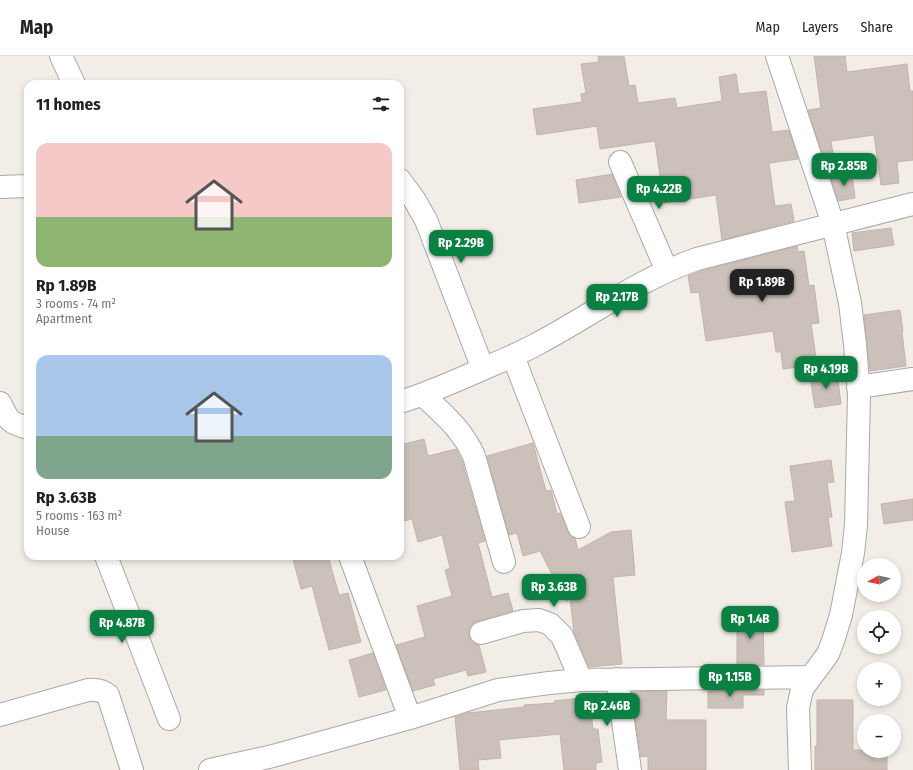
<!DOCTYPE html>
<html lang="en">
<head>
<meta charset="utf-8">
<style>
	:root { --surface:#fff; --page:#f6f6f6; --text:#222; --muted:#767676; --line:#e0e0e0; --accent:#0b8043 }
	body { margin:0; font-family:"Fira Sans Condensed",sans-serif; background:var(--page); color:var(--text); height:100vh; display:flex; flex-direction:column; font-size:15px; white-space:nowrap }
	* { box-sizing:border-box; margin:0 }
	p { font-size:13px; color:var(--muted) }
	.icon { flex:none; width:22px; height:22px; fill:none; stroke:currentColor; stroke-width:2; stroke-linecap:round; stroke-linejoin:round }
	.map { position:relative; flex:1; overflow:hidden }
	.side { position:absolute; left:24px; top:24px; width:380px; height:480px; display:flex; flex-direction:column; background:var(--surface); border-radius:12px; box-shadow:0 2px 6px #0003 }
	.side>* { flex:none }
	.needle { width:26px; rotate:262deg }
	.fabs { position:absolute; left:857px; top:502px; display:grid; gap:8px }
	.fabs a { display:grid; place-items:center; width:44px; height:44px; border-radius:50%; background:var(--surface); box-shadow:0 2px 6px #0003; font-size:20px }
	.price { position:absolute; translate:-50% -34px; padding:0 9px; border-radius:8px; background:var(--accent); color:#fff; font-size:13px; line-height:26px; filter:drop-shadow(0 1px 2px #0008) }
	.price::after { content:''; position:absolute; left:50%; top:24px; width:12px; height:9px; margin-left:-6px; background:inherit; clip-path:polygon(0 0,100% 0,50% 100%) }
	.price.on { background:#222; color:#fff }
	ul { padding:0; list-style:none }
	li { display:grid; align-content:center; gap:8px; height:212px; padding:0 12px }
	li span { display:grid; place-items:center; height:124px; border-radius:12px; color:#555 }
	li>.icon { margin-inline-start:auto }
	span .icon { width:72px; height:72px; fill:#fffc; stroke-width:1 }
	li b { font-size:17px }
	h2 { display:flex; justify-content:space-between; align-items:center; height:48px; padding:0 12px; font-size:17px }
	header { display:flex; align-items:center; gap:24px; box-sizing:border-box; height:56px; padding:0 20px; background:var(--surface); border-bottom:1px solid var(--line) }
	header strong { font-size:19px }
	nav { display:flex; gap:22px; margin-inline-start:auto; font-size:14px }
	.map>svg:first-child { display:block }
	.building { fill:#cbc0ba; stroke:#c6b3a8 }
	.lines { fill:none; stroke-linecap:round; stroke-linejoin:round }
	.minor-casing { stroke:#a8a8a8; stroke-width:24 }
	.minor { stroke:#fff; stroke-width:22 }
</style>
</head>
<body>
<header>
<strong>Map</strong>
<nav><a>Map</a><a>Layers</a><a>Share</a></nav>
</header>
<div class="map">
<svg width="913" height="714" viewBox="0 0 913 714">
	<rect width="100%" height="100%" fill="#f2eee7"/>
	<path class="building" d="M598 0H624L629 30 635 29 638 47 675 42 677 52 722 45 719 21 736 18 739 38 766 35 772 76 789 74 798 103 769 107 775 150 791 148 794 165 722 184 716 139 664 147 655 85 600 93 597 70 537 79 533 53 582 46 581 38 586 37 581 8 599 6Z
		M814 0H845L847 16 907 8 910 35H913V104L897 106 899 127 881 129 874 79 831 85 833 98 823 100 808 54 821 52Z
		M612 118 621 141 579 147 576 124Z
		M852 118 855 142 838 145 830 121Z
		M891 172 894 189 854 195 852 177Z
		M797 190 798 196 804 195 809 230 814 229 819 267 811 268 817 308 783 313 781 296H776L773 275 706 285 699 236 691 237 688 220 701 215Z
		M900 254 903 275 902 276 906 310 870 315 864 259Z
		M837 317 841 348 815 352 810 320Z
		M424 383 428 400 456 393 462 405 485 485 478 487 492 541 508 537 513 555 478 565 472 568 469 574V580L472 586 479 589 486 616 468 620 466 614 433 623 435 629 413 635 396 589 425 581 417 550 452 540 445 514 450 512 442 479 418 486 412 463 400 466V389Z
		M533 387 546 435 551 434 557 458 560 457 568 476 571 480 575 482 578 494 611 476 631 474 635 519 613 521 622 608 589 611 574 576 570 543 566 545 540 495 523 500 517 477 509 479 487 400Z
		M831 404 834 426 827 427 832 461H828L832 490 792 496 785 446 795 445 790 410Z
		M913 443V464L884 468 881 448Z
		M292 500H328L339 539 348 537 361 586 329 594 312 530 301 533Z
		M737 559H763L764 609H737Z
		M373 597 386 634 359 641 349 604Z
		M764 634V639H743V652H708V635Z
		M667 635 666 664H706V714H648V700L641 701 631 636Z
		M589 641 593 673H598L602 706 596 707V714H564L560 678 499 684 501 702 478 704 479 714H460L455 661 468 657 524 651V649L555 647 554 645Z
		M817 644H853V694L887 695V714H815V690H817Z"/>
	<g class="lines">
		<g class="minor-casing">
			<path id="minor" d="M61 0 74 28
				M777 0 833 168 850 247 855 288 859 339 856 469 853 497 841 559 833 585 828 598 802 633 798 652 800 714
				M620 106 667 215
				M400 124 414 143 426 164 483 313
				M0 131 28 130
				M513 300 579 471
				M858 331 913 323
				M423 339C444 359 462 373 474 400L504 506
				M400 346C426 338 451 327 476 316 496 307 517 299 537 288 590 260 639 223 697 203L913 148
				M0 347C9 365 8 366 28 372
				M106 500 169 663
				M350 500 410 662
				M481 577 523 565 539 564 550 568 562 580 581 624
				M617 623 630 714
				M0 659 88 634C96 633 102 634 108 639L132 714
				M210 714 269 701 410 662 498 634 549 627 581 624 810 621"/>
		</g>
		<use href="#minor" class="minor"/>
	</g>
</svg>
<div class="fabs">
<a><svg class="needle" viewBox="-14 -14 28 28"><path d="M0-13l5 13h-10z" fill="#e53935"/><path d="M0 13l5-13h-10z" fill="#767676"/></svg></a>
<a><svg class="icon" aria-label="locate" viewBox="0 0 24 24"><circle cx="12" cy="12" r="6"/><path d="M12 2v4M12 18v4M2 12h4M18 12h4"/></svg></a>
<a>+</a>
<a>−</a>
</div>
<b class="price" style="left:844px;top:131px">Rp 2.85B</b>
<b class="price" style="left:659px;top:154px">Rp 4.22B</b>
<b class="price" style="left:461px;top:208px">Rp 2.29B</b>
<b class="price on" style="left:762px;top:247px">Rp 1.89B</b>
<b class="price" style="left:617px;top:262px">Rp 2.17B</b>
<b class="price" style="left:826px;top:334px">Rp 4.19B</b>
<b class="price" style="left:554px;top:552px">Rp 3.63B</b>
<b class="price" style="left:750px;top:584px">Rp 1.4B</b>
<b class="price" style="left:122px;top:588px">Rp 4.87B</b>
<b class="price" style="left:730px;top:642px">Rp 1.15B</b>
<b class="price" style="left:607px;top:671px">Rp 2.46B</b>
<section class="side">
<h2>11 homes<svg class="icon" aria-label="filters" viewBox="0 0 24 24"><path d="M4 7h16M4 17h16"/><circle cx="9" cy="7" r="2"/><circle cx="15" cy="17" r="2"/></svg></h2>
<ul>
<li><span style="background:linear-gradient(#f6c9c9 60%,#8fb573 0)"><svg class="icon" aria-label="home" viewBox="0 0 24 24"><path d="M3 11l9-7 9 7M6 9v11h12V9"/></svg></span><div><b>Rp 1.89B</b><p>3 rooms · 74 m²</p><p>Apartment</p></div></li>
<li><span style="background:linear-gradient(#a9c7e8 65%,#7fa58c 0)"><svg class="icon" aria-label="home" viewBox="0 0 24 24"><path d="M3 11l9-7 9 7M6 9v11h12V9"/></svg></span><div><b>Rp 3.63B</b><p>5 rooms · 163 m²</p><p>House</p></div></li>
</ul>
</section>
</div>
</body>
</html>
